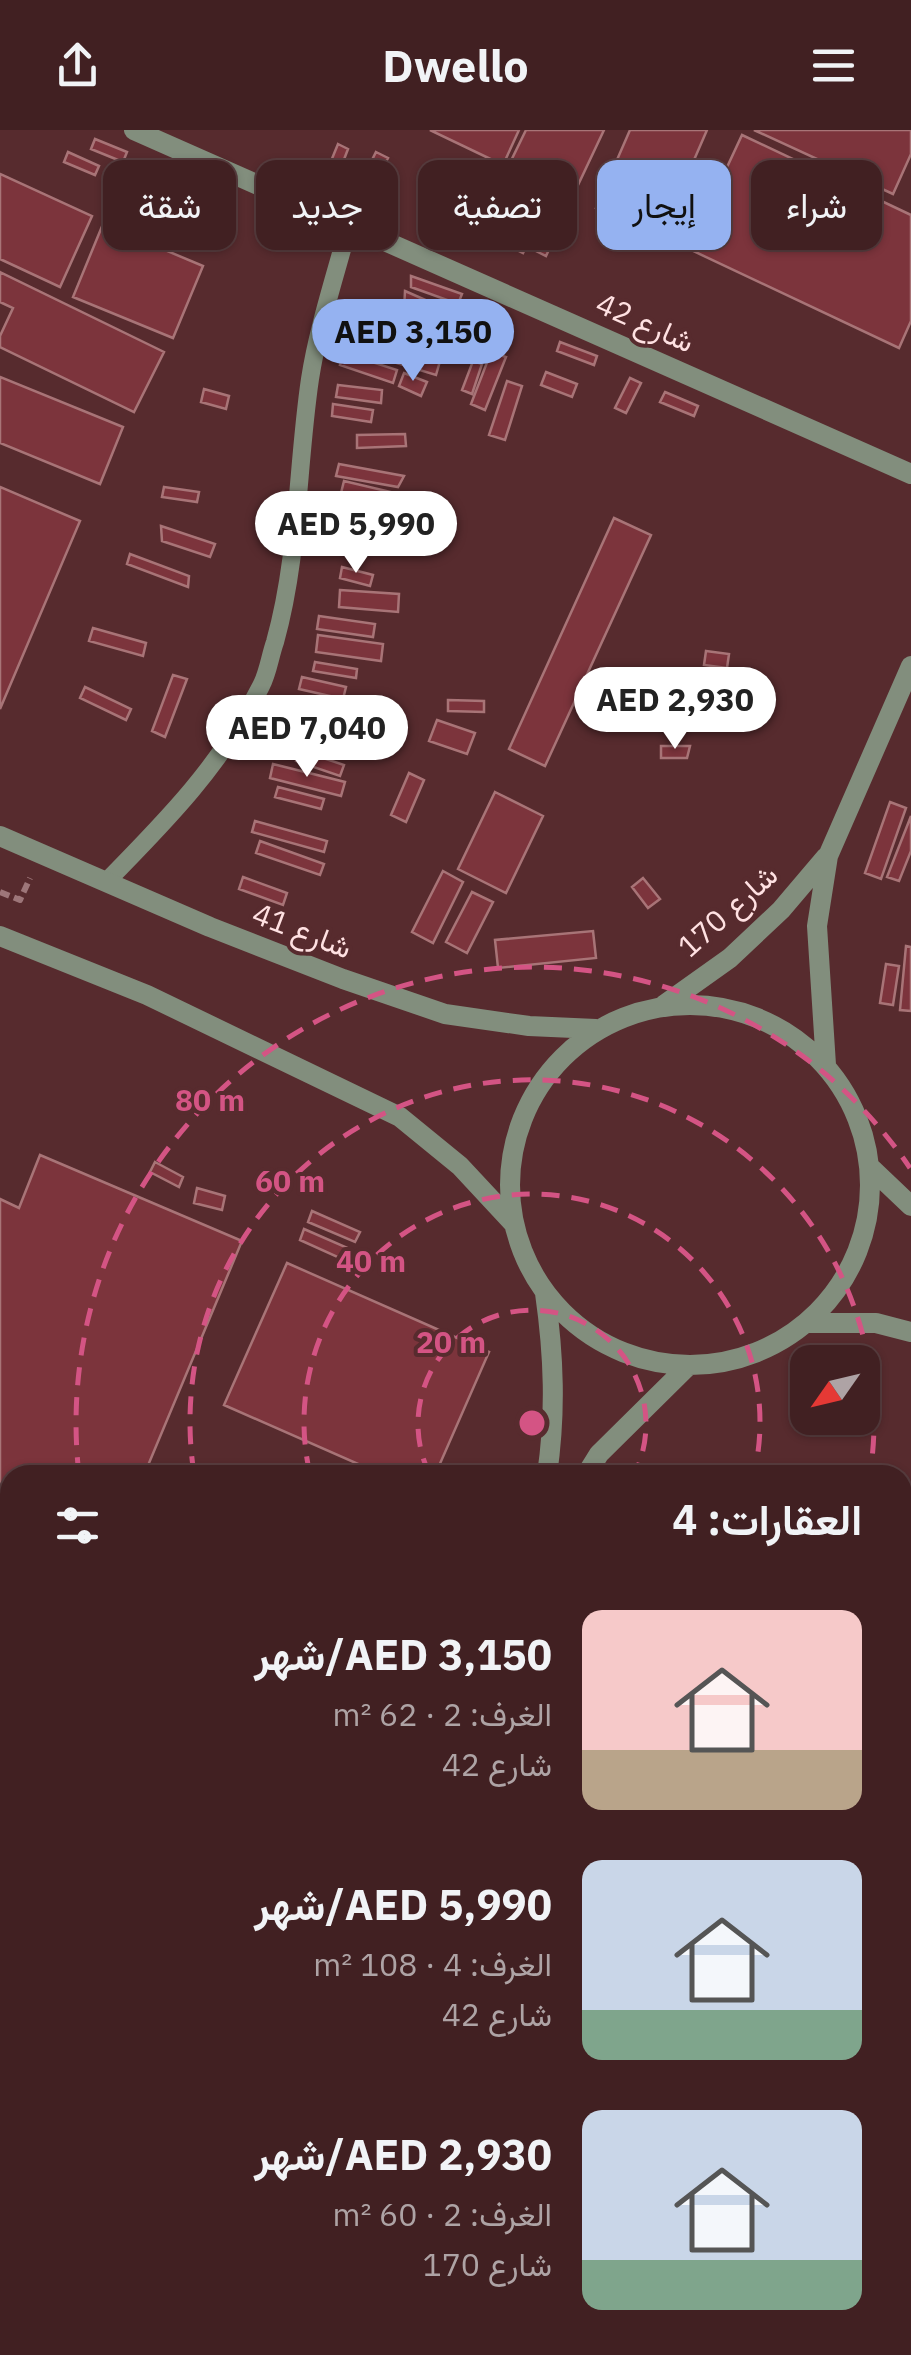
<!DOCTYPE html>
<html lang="ar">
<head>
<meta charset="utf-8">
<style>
	:root { --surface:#412022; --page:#4c2d2f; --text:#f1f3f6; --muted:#aea3a5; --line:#5a3e40; --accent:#95b2f1 }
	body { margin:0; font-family:"IBM Plex Sans",Vazirmatn,sans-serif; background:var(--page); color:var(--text); direction:rtl; height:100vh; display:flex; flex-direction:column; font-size:38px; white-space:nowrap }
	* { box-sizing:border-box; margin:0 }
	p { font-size:32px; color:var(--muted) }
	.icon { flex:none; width:55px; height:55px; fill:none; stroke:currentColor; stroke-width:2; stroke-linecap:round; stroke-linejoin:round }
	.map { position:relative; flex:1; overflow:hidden; direction:ltr }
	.side { position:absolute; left:0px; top:1335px; width:912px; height:890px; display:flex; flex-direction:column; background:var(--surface); border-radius:30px 30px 0 0; box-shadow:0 2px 8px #0004,0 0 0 2px var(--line); direction:rtl }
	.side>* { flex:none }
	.hud { position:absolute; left:30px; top:30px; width:852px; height:90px; direction:rtl; display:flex; gap:20px }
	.needle { width:65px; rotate:236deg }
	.controls { position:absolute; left:790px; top:1215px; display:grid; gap:20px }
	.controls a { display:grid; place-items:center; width:90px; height:90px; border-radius:20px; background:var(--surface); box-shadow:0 2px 8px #0004,0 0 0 2px var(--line); font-size:50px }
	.price { position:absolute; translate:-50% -85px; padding:0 22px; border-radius:35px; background:#fff; color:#222; font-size:32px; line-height:65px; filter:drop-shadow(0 2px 5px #0008) }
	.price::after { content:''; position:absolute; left:50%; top:60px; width:30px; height:22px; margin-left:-15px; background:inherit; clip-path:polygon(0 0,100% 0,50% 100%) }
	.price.on { background:var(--accent); color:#111 }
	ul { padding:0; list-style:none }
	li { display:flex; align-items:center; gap:30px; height:250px; padding:0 50px }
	li span { display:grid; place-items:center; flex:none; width:280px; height:200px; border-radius:20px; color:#555 }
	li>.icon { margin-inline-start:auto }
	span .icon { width:120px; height:120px; fill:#fffc; stroke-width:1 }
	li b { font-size:42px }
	h2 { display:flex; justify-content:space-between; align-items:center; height:120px; padding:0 50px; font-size:42px }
	.chip { padding:0 35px; border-radius:20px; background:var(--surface); box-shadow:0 2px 8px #0004,0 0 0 2px var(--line); font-size:35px; line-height:90px }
	.chip.on { background:var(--accent); color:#111 }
	header { display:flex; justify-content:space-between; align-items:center; height:130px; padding:0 50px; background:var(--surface); font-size:45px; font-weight:800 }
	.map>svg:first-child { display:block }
	.building { fill:#7c343c; stroke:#a87477; stroke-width:2.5 }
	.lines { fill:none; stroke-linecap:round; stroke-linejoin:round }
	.path { stroke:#9d7679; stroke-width:6; stroke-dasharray:10 5; stroke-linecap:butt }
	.service { stroke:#828e7d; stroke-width:18 }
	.minor { stroke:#828e7d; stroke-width:20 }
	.ring { fill:none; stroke:#d45484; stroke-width:5; stroke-dasharray:18 12 }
	.labels { text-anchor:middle; stroke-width:8; stroke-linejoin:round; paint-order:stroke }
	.street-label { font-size:30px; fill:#ffe1e2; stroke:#572b2e }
	.centre { fill:#d45484; stroke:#572b2e; stroke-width:5 }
	.ring-label { font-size:30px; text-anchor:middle; font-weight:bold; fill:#d45484; stroke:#572b2e; stroke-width:8; stroke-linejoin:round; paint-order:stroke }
</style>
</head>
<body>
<header><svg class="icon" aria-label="menu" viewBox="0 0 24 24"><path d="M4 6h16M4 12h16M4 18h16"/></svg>Dwello<svg class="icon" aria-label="share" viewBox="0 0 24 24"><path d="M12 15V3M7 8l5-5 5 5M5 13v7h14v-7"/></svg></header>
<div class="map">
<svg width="911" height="2225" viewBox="0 0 911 2225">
	<rect width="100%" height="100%" fill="#572b2e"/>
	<path class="building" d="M430 0H519L503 35Z
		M526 0H604L570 72 506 41Z
		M630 0H707L661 106 596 78Z
		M754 0H911V24L893 64Z
		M742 5 911 85V191L899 218 689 119Z
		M95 9 127 22 123 32 91 19Z
		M338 14 348 19 340 40 329 36Z
		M68 22 99 36 95 45 64 32Z
		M376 22 388 28 370 61 359 56Z
		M161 35 172 40 159 70 147 64Z
		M0 44 92 86 60 157 0 129Z
		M103 94 203 136 173 208 73 167Z
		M520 94 534 101 523 123 509 116Z
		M541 102 554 109 546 126 532 119Z
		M0 142 164 222 134 282 0 217V206L13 178 0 172Z
		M411 146 462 164 458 174 411 157Z
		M405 161 455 183V199L404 180Z
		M351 191 385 197 384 209 350 203Z
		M560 212 597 226 594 235 557 221Z
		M387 216 440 231 436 245 383 229Z
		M491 222 506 227 485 280 471 274Z
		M344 223 397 240 393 253 340 235Z
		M473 231 482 234 472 264 462 260Z
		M546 242 577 254 572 267 541 255Z
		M404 243 427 252 421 266 399 256Z
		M0 247 123 297 100 354 0 313Z
		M630 248 641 253 626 283 615 278Z
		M507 251 522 256 505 310 489 305Z
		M338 255 382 260 381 273 336 267Z
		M204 259 229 266 226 279 201 272Z
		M665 262 698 276 694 286 660 272Z
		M333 274 373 280 371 292 332 286Z
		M405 304 406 316 357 318V305Z
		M339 334 404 346 398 357 336 346Z
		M344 351 399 364 401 381 340 367Z
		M0 357 80 391 0 579Z
		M164 357 199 362 197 372 162 367Z
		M614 388 651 405 545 636 509 619Z
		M161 396 215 414 210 427 162 411Z
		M130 424 189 446 188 457 127 434Z
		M342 437 373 445 370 456 340 448Z
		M340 460 399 464 398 482 339 477Z
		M319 486 375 494 373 507 317 499Z
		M93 498 146 513 143 526 89 511Z
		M318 505 383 514 381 531 316 522Z
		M706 521 729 524 727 538 704 535Z
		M315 532 357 539 356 548 313 541Z
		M696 540 731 545 730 557 695 551Z
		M173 545 187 549 165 607 152 601Z
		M302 547 346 557 343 569 299 559Z
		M85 557 131 579 126 590 80 568Z
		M448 570 484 571V582L448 581Z
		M303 578 350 592 347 605 299 590Z
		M437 590 475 603 467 624 429 611Z
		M303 601 352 616 348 628 299 613Z
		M661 616H690L687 628H661Z
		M299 620 344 635 340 646 296 631Z
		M273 634 345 652 341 666 270 648Z
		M409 643 424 650 406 692 391 685Z
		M278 657 324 669 321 679 275 667Z
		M495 662 543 686 506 763 458 739Z
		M890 672 906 678 881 749 865 743Z
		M911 686V721L899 751 887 747Z
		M255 691 327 711 324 722 252 702Z
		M260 711 324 734 320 745 256 723Z
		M443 741 463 752 433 813 412 802Z
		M243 747 287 763 283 775 239 759Z
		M643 748 660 769 648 778 632 757Z
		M472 762 493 772 467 823 446 812Z
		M593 801 596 828 498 838 495 810Z
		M906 816 911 817V881L900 880Z
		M886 834 899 836 893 875 880 873Z
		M40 1025 242 1111 144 1345H10V1469L0 1465V1069L19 1078Z
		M155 1032 183 1047 179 1057 150 1042Z
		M197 1058 225 1066 222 1080 194 1073Z
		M312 1081 360 1102 355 1112 308 1092Z
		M304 1099 350 1119 344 1130 300 1110Z
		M287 1133 489 1222 435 1345H383L224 1275Z
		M0 2029 10 2033V2215H51L47 2225H0Z"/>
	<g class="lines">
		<path class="path" d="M0 762 20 770 30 748"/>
		<path class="service" d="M106 752C167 690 222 634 261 556 268 543 270 526 275 512 299 426 297 337 310 249 318 197 336 144 349 94"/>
		<path class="minor" d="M134 0 911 344
			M0 706 210 797 343 849 445 884 529 896 596 899
			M0 806 147 865 400 987 460 1036 513 1093
			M510 1055a180 180 0 1 1 360 0a180 180 0 1 1-360 0Z
			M664 875 730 828 781 780 826 727
			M826 935 817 796 828 726 911 536
			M871 1038 911 1076
			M545 1163C554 1226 556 1283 547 1345
			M809 1193H876L911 1202
			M586 1345 599 1324 687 1237
			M0 1562 10 1567
			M186 2225 190 2215"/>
	</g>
	<g class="ring">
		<path d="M430 1345A114 114 0 1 1 634 1345"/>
		<path d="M310 1344A228 228 0 1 1 754 1344"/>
		<path d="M194 1344A342 342 0 1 1 870 1344"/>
		<path d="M79 1345A456 456 0 0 1 910 1038"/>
	</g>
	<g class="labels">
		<g class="street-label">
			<text transform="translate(645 193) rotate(24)" y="10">شارع 42</text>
			<text transform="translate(728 781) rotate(-42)" y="10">شارع 170</text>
			<text transform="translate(302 801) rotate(21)" y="10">شارع 41</text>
		</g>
	</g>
	<circle cx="532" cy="1293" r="15" class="centre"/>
	<g class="ring-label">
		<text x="210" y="981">80 m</text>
		<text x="290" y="1062">60 m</text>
		<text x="371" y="1142">40 m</text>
		<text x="451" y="1223">20 m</text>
	</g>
</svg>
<div class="controls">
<a><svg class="needle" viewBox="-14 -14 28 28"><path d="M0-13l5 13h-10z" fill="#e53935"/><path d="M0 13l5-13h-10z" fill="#aea3a5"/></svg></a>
</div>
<b class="price on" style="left:413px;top:254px">AED 3,150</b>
<b class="price" style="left:356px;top:446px">AED 5,990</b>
<b class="price" style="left:675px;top:622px">AED 2,930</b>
<b class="price" style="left:307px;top:650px">AED 7,040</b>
<div class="hud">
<a class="chip">شراء</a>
<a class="chip on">إيجار</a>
<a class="chip">تصفية</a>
<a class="chip">جديد</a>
<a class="chip">شقة</a>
</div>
<section class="side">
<h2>العقارات: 4<svg class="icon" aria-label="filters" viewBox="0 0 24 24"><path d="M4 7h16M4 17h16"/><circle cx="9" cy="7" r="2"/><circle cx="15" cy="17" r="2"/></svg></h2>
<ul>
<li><span style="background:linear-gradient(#f6c9c9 70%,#b9a48a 0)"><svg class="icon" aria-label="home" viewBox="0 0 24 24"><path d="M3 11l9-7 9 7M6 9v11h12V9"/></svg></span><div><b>AED 3,150/شهر</b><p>الغرف: 2 · 62 m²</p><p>شارع 42</p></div></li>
<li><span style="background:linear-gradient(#c9d6e8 75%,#7fa58c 0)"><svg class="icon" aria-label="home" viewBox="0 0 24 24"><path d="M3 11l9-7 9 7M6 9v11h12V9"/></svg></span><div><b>AED 5,990/شهر</b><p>الغرف: 4 · 108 m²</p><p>شارع 42</p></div></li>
<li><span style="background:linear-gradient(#c9d6e8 75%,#7fa58c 0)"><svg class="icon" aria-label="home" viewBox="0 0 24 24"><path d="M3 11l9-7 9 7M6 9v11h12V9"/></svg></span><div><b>AED 2,930/شهر</b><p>الغرف: 2 · 60 m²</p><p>شارع 170</p></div></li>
</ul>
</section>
</div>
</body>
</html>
